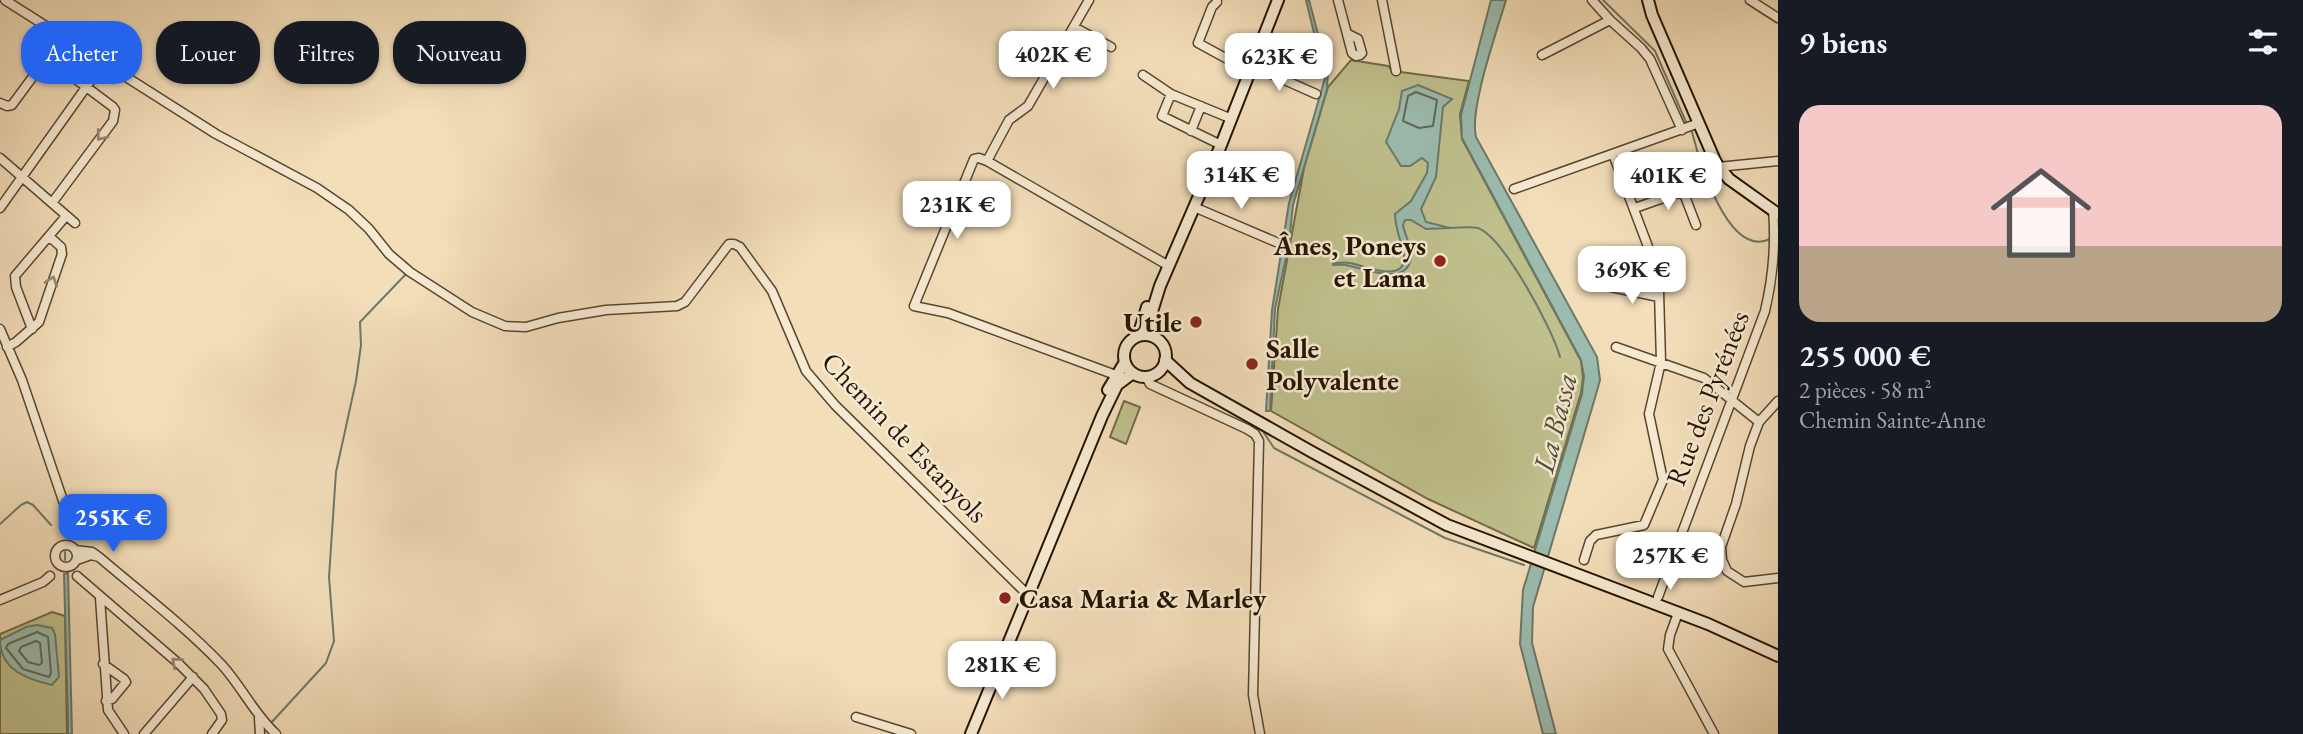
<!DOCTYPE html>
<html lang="fr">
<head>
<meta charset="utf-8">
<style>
	:root { --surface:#171b24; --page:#20242c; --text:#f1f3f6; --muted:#9ea1a6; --accent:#2563eb }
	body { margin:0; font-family:"EB Garamond",serif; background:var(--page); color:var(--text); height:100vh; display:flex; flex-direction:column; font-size:26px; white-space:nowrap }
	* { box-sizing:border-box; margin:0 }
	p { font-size:23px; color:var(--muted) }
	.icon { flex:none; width:38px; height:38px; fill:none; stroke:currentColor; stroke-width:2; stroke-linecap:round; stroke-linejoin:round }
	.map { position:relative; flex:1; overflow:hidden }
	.side { display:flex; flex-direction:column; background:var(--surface); width:525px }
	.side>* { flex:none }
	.hud { position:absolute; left:21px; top:21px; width:665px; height:63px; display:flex; gap:14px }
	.price { position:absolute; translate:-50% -60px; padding:0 16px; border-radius:14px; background:#fff; color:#222; font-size:23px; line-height:46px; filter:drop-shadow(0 2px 4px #0008) }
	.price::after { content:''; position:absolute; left:50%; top:42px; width:21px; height:16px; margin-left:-10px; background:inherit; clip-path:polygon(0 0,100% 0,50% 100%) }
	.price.active { background:var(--accent); color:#fff }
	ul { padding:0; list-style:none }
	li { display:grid; align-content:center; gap:14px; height:371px; padding:0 21px }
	li span { display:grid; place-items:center; height:217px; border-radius:21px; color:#555 }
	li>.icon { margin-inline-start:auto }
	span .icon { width:126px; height:126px; fill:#fffc; stroke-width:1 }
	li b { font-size:30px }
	h2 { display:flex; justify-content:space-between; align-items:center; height:84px; padding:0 21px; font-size:30px }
	.pill { padding:0 24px; border-radius:28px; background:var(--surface); box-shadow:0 2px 5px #0004; font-size:24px; line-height:63px }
	.pill.active { background:var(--accent); color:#fff }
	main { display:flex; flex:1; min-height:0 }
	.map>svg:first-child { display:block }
	.green { fill:#bfc08d; stroke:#726a46; stroke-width:2 }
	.water { fill:#9bbcaf; stroke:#6c7969; stroke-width:2 }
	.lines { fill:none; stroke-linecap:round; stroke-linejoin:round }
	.shore { stroke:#606858; stroke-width:2 }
	.stream { stroke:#6c7969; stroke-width:2 }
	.street-casing { stroke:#58462e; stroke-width:11 }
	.secondary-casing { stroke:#251400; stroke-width:14 }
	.street { stroke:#f7ead2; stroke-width:8 }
	.secondary { stroke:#f7ead2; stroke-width:10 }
	.oneway { stroke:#988a74 }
	.poi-dot { fill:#8f2418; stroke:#f7ead2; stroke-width:2.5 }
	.labels { text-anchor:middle; stroke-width:5; stroke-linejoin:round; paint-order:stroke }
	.poi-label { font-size:28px; font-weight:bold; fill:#251400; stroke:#f7ead2; text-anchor:end }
	.street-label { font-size:28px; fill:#251400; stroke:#f7ead2 }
	.water-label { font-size:30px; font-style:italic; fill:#4e4f3d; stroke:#f7ead2 }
</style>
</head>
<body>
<main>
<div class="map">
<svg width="1778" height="734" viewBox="0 0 1778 734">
	<rect width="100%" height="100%" fill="#f3deba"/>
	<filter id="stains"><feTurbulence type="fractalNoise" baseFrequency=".00286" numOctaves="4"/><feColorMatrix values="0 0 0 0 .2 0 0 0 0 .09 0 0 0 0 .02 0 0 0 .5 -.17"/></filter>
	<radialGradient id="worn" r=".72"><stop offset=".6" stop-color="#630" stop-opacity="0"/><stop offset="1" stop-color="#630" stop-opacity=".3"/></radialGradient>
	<path class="green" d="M1351 60 1388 66 1393 71 1469 81 1460 114 1462 139 1581 361 1583 378 1581 393 1534 548 1428 499 1271 411 1278 309 1304 168 1328 87Z
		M1124 401 1140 407 1126 444 1110 437Z
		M52 612 65 616 67 734H0V634Z"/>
	<path class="water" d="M1306 0H1309L1328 72 1327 89 1293 205 1289 243 1275 309 1270 411H1266L1272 310 1289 203 1325 78Z
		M1491 0H1506C1497 31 1469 109 1476 137L1597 357 1600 380 1597 391 1533 607 1532 643 1556 734H1543L1520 644 1523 590 1582 394 1584 376 1581 360 1462 138 1461 115Z
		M1418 85 1452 99 1443 107 1436 177 1421 209 1426 222 1450 228 1426 229 1411 220H1405L1403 225C1405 236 1412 247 1411 257 1408 287 1366 269 1350 266 1344 264 1339 265 1333 265V263C1339 263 1345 262 1350 263 1363 265 1404 284 1404 258 1403 244 1395 230 1395 214L1411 201 1427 173 1428 163 1422 158 1410 166H1401L1386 142 1399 109 1402 91Z
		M68 573 72 734H68V718L64 574Z
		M37 625 52 628 55 634 59 677 52 685C27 679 0 670 0 640L26 627Z"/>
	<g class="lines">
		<path class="shore" d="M1416 92 1437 100 1433 126 1419 128 1403 121 1408 96Z
			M37 632 48 637 51 673 49 677 23 669 6 648 8 644Z
			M36 641 40 643 42 663 39 665 28 662 19 651 21 647Z"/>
		<path class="stream" d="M1603 0 1655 51 1686 122
			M1692 132C1699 160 1728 259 1770 239
			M1450 228C1459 228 1470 226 1478 228 1504 238 1553 330 1560 357
			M1264 433 1274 448 1445 538 1524 565
			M0 524 21 505 27 502 33 505 51 525
			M65 560V552
			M271 723 326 663 334 641 329 577 336 472 356 381 361 345 360 322 407 273"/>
		<g class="street-casing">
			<path id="street" d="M5 0 216 134 317 188 349 210 369 229 389 254 410 272 472 312 505 326 526 327 558 318 606 310 677 306 685 302 729 244H734L740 247 772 291 806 371 835 405 1029 596
				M1338 0 1352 53 1356 56 1360 55 1362 53 1358 39 1348 34
				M1382 0 1396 71
				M1592 0 1610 20 1641 48 1650 59 1682 130
				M1750 0 1778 18
				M1217 2 1212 7 1198 43 1251 72
				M1074 27 1111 47
				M1542 55 1610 20
				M1253 66 1316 94
				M1143 75 1171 94 1232 119
				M1171 94 1162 116 1221 145
				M0 103 7 106 12 105 40 67 48 63 57 65 113 107 115 110 113 121 52 203
				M1191 131 1201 106
				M0 158 75 223
				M987 161 1009 120 1028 106 1089 0
				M1718 167 1778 161
				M1514 189 1699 123
				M1194 207 1276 242
				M0 208 104 62
				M1635 208 1683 191 1696 225
				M1611 287 1659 297
				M0 329 22 380 74 533
				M32 329 16 287 15 276 66 216
				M7 347 16 342 39 322 62 254 61 247 52 239H47
				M1616 347 1704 378 1759 422
				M1121 377 948 313 914 306 974 159 979 158 987 161 1169 266
				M1146 377 1150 384 1247 429 1255 434 1259 441 1253 695 1260 734
				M1778 401 1759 422 1750 446 1736 504 1721 547 1722 560 1727 571 1744 582 1778 578
				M55 556a11 11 0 1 1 22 0a11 11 0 1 1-22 0Z
				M75 550 92 552 99 557 91 555 77 560
				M99 557C140 592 185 626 222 665 242 687 254 714 276 734
				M1584 560 1590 541 1596 535 1644 525 1663 480 1649 414 1661 362 1659 291 1656 271 1647 244 1613 154
				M77 576 178 663 204 689 221 714 222 720 212 734
				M1658 597 1765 311C1773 277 1776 245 1773 210
				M100 598 108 710 124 734
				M0 600 43 582 50 576
				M1678 613 1670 635 1668 649 1714 734
				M103 664 124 679 126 682 112 699 106 701
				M856 717 911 734
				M259 718 260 734
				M144 734 193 677"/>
		</g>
		<g class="secondary-casing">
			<path id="secondary" d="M1648 0 1652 15 1716 163 1729 179 1778 214
				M1124 356a21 21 0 1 1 42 0a21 21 0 1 1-42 0Z
				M1138 336 1147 307
				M1152 336 1150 318 1160 286 1221 145 1278 0
				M1165 360 1190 383 1312 452 1447 525 1708 624 1778 656
				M1108 390 1125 362
				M971 734 1102 416 1117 385 1133 373"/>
		</g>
		<use href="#street" class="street"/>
		<use href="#secondary" class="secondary"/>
	</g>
	<defs><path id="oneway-chevron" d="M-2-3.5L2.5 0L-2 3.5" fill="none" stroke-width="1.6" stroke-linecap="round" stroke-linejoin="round" transform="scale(1.75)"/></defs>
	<g class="oneway">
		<use href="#oneway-chevron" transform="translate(101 136) rotate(127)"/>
		<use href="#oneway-chevron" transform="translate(52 281) rotate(-72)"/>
		<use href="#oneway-chevron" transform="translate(176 662) rotate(-139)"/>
	</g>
	<g class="poi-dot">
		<circle cx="1440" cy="261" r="7"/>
		<circle cx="1196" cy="322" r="7"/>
		<circle cx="1252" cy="364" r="7"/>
		<circle cx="1005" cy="598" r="7"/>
	</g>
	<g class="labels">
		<g class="poi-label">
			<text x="1426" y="255">Ânes, Poneys<tspan x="1426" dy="32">et Lama</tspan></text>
			<text x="1182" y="332">Utile</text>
			<text x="1266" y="358" text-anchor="start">Salle<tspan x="1266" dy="32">Polyvalente</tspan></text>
			<text x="1019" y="608" text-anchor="start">Casa Maria &amp; Marley</text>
		</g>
		<g class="street-label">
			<text transform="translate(1707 398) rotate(-69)" y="10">Rue des Pyrénées</text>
			<text transform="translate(905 437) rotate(46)" y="10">Chemin de Estanyols</text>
		</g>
		<g class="water-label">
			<text transform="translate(1555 423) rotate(-76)" y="10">La Bassa</text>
		</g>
	</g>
	<rect width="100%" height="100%" filter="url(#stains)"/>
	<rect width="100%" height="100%" fill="url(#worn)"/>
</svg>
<b class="price" style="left:1053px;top:91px">402K €</b>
<b class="price" style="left:1279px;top:93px">623K €</b>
<b class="price" style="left:1241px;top:211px">314K €</b>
<b class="price" style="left:1668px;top:212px">401K €</b>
<b class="price" style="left:957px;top:241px">231K €</b>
<b class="price" style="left:1632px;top:306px">369K €</b>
<b class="price active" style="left:113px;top:554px">255K €</b>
<b class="price" style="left:1670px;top:592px">257K €</b>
<b class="price" style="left:1002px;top:701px">281K €</b>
<div class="hud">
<a class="pill active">Acheter</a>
<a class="pill">Louer</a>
<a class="pill">Filtres</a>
<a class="pill">Nouveau</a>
</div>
</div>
<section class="side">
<h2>9 biens<svg class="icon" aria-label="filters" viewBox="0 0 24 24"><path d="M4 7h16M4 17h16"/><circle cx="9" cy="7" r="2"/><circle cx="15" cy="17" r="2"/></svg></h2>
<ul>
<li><span style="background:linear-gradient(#f6c9c9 65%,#b9a48a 0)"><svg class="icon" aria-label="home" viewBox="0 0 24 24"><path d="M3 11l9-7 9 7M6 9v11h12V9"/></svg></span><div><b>255 000 €</b><p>2 pièces · 58 m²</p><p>Chemin Sainte-Anne</p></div></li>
</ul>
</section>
</main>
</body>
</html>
